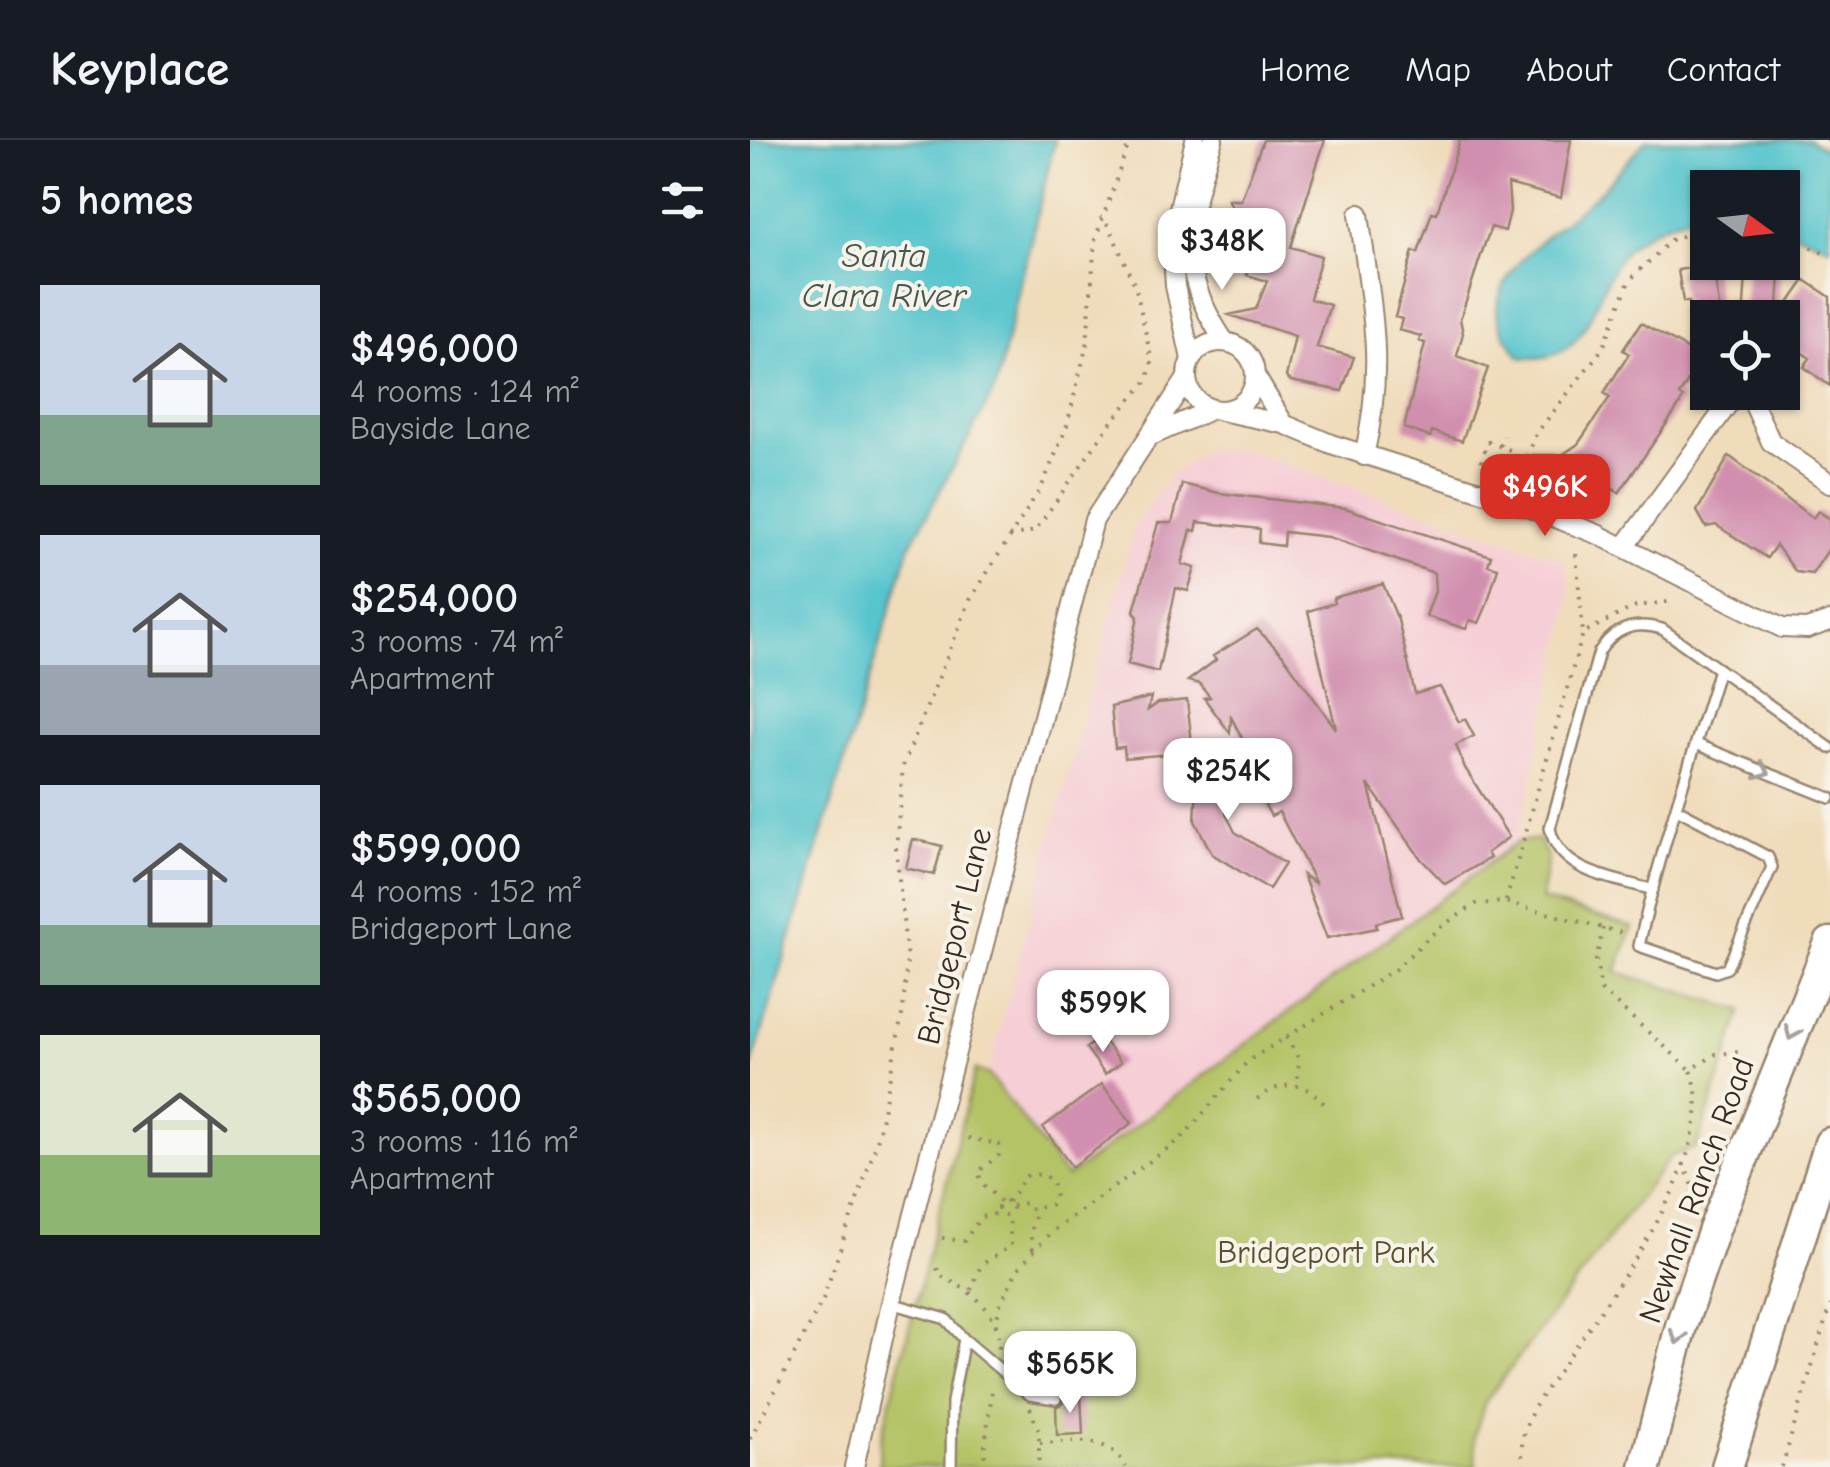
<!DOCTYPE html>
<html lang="en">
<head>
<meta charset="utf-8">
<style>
	:root { --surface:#171b24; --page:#242831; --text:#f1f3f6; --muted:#9ea1a6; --line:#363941; --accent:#d93025 }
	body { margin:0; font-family:"Comic Neue",sans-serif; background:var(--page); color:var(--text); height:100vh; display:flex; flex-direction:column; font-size:38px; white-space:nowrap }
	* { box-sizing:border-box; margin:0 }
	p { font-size:32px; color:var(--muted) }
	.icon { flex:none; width:55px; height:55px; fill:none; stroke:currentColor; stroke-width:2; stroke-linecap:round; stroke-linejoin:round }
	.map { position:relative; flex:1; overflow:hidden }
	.drawer { display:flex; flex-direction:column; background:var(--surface); width:750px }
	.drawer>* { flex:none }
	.needle { width:65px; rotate:105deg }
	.tools { position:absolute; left:940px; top:30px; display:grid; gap:20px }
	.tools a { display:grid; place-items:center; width:110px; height:110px; border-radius:0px; background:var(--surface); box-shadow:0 2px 8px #0004; font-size:50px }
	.price { position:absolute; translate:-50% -85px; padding:0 22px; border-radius:20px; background:#fff; color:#222; font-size:32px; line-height:65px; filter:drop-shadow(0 2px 5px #0008) }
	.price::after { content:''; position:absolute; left:50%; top:60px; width:30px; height:22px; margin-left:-15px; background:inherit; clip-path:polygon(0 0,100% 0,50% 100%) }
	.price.active { background:var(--accent); color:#fff }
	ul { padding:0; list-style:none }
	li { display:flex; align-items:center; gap:30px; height:250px; padding:0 40px }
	li span { display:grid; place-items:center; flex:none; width:280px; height:200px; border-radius:0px; color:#555 }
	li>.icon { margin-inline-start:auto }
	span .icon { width:120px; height:120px; fill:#fffc; stroke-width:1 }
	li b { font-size:42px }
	h2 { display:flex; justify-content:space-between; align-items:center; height:120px; padding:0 40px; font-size:42px }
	header { display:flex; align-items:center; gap:60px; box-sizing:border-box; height:140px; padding:0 50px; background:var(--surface); border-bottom:2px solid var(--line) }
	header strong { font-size:48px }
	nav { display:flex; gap:55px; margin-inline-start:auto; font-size:35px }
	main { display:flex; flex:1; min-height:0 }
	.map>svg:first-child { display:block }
	.built { fill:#f6cfd6 }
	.green { fill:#b4c366; stroke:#787642; stroke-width:2.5 }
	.water { fill:#57c5cd; stroke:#497876; stroke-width:2.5 }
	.building { fill:#d18faf }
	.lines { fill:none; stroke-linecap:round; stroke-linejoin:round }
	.service-casing { stroke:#96836c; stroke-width:14 }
	.minor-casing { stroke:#96836c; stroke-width:22 }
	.primary-casing { stroke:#96836c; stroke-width:35 }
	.path { stroke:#96836c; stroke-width:4; stroke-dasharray:2.5 8; stroke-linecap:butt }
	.service { stroke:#fff; stroke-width:9 }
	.minor { stroke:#fff; stroke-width:18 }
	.primary { stroke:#fff; stroke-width:30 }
	.oneway { stroke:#a79f9a }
	.labels { text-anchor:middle; stroke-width:8; stroke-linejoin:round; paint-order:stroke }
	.street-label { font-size:32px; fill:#3b2a1e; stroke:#f7f3e8 }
	.park-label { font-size:32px; fill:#595030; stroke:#f7f3e8 }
	.water-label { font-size:35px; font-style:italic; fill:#435853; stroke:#f7f3e8 }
</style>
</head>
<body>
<header>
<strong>Keyplace</strong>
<nav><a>Home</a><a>Map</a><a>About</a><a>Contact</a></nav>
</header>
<main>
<section class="drawer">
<h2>5 homes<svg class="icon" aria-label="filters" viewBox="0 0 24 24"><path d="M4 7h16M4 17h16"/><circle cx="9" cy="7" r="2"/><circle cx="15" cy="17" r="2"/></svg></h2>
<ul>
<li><span style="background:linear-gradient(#c9d6e8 65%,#7fa58c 0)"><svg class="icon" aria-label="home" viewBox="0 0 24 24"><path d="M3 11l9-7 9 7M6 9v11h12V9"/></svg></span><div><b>$496,000</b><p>4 rooms · 124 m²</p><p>Bayside Lane</p></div></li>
<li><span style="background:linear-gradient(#c9d6e8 65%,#9aa5b1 0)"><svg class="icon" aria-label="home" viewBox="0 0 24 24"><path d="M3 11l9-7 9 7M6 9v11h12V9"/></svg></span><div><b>$254,000</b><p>3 rooms · 74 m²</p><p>Apartment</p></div></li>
<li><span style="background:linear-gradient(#c9d6e8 70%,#7fa58c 0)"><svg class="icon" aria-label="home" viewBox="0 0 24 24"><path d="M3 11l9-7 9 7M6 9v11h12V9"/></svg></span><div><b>$599,000</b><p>4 rooms · 152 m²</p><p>Bridgeport Lane</p></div></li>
<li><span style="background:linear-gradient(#dfe7d0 60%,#8fb573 0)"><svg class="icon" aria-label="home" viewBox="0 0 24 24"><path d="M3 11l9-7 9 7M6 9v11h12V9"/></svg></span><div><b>$565,000</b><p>3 rooms · 116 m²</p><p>Apartment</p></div></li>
</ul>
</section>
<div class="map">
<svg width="1080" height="1327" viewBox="0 0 1080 1327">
	<rect width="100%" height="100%" fill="#f7f3e8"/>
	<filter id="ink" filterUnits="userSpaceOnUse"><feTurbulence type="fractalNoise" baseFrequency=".01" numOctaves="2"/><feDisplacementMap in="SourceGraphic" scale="20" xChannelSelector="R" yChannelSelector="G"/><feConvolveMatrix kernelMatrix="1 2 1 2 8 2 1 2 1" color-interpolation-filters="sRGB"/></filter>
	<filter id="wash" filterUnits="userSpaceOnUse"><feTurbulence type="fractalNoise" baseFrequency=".0048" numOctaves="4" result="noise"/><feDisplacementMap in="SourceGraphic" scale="40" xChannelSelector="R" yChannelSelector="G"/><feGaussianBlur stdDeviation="2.25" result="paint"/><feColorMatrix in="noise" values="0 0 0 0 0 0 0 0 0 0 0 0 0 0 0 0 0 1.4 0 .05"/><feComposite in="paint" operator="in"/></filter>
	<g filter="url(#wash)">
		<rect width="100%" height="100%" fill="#f0dcbb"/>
		<path class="built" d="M488 308 813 420 820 446 819 470 767 702 317 1038 238 934 384 388 420 336 456 309Z"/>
		<path class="green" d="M789 699 798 718 791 760 883 787 866 832 992 870 947 1007 921 1016 735 1262 724 1297 726 1327H129L130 1303 225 930 238 934 317 1037 767 702Z"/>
		<path class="water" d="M0 0H305L245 249 159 408 0 932Z
			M896 0H1059L1080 13V107L1033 88 1032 48H958L957 74C928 76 888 92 870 117 840 158 841 227 770 217 760 203 746 187 747 169 752 117 821 82 854 47 869 32 882 16 896 0Z"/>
		<g id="blocks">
			<path class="building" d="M513 0H575L541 107 571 116 560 159 580 165 567 207 604 217 592 251 541 241 536 237 545 196 479 175 506 169 517 141 497 135 510 94 482 85 486 73 478 60H491Z
				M710 0H821L811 58 758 44 760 71 755 91 741 87 733 109 710 179 713 193 707 216 738 228 712 301 682 291 680 297 654 288 675 203 669 201 671 196 649 190 652 179 645 177 663 111 668 113 682 72 687 73Z
				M945 118 963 127 971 178H958V213L947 214 939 162H933L928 130 939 128Z
				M997 122H1031L1027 178H993Z
				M1055 140 1080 157V246L1054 227 1060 218 1032 199V173Z
				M891 183 953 218 929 255 933 258 928 267 869 353 862 348 856 357 786 315H812L828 304 860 257 854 253 879 214 873 210Z
				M979 316 1063 378 1068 371 1080 379V407L1062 434 1046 432 1026 405 1017 418 966 385 956 387 947 371Z
				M432 344 469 353 595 368 741 416 738 425 748 428 736 467 729 483 720 480 716 489 676 476 685 451 684 433 579 397 534 392 533 406 509 403 510 389 448 382 446 391 441 390 432 424 445 428 438 451 426 448 408 532 378 524 388 477 384 471 408 383H422Z
				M633 444 648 480 665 554 690 547 709 582 715 579 724 596 706 605 715 628 759 697 737 713 740 718 695 744 671 719 618 644 652 776 626 783 627 788 577 798 553 735 566 744 529 672 521 676 509 654 519 649 481 577 480 593 454 558 460 557 450 544 438 541 466 520 463 516 507 489 532 514 586 589 558 471 584 463 583 458Z
				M401 557 398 570 408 563 437 560 443 612 375 618 374 607 365 608 361 567Z
				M449 611 479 613 476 674 485 692 535 724 519 749 462 714 445 681Z
				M163 699 192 706 184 735 156 728Z
				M351 897 371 922 355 934 336 908Z
				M352 944 382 983 322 1027 293 987Z
				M331 1255 333 1294 307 1295 306 1267 313 1263V1256Z"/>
		</g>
	</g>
	<g filter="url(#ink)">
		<use href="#blocks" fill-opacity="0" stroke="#96836c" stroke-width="2.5"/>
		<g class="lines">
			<g class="service-casing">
				<path id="service" d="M946 604 1080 658
					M927 669 1018 717 1022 727 977 828 966 832 889 806C909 713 941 621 969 529
					M903 750C865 738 809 734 800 688L849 512C864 488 884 481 912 489L1080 608
					M141 1163 196 1179 214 1199 202 1262 201 1327
					M214 1199 280 1255 306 1259"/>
			</g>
			<g class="minor-casing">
				<path id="minor" d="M463 0C437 81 424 127 475 202
					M609 74C621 166 636 223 614 316
					M437 236a34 34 0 1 1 68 0a34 34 0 1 1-68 0Z
					M441 219 425 146 422 98 445 0
					M506 237 534 284
					M998 252 1021 302 1080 343
					M471 271 534 284 581 304 761 361 847 394 1032 488 1057 489 1080 481
					M401 296 460 270
					M875 406 987 252
					M104 1327 141 1163 344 380 437 238"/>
			</g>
			<g class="primary-casing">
				<path id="primary" d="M895 1327 931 1186 965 1087 1080 803
					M977 1327 1080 1003"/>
			</g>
			<path class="path" d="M1077 0 1080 2
				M1032 94 1080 116
				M750 306 754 296
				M731 322 738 302 760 310 754 329
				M770 336 786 294 853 208 879 141 922 99 958 88
				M259 396 285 391 363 280 397 241 402 222 386 149 359 86 350 77
				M826 414 833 493
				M756 761 833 493 886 466 918 462
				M853 788 846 820 851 850 941 930
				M536 897 549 919 547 943
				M507 959C533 940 557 939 577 968
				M218 998 249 1004V1015L228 1032 232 1043 251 1062
				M933 1023 944 1048
				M248 1068a7 7 0 1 1 14 0a7 7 0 1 1-14 0Z
				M258 1062 276 1036 292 1034 302 1041 305 1058 300 1065 283 1069
				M262 1066 276 1063 285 1073 280 1093 283 1110
				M192 1098 214 1101 231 1077 250 1073
				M187 1128 189 1135C220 1150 251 1170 249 1210
				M221 1150 231 1125 261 1106 259 1074
				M246 1186 249 1167 267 1130 301 1092 431 999 498 921 644 830 689 788 726 764 755 762 876 794
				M280 1268 289 1292V1327
				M0 1299 73 1159 127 1002 153 870 157 819 146 709 153 626 220 460 292 346 316 289 337 204 345 100 380 0
				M290 1303C321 1302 360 1294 376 1327
				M237 1327 234 1312 243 1244
				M774 1327C764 1286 792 1256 814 1224 859 1155 973 1015 941 930L966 914 989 912
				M1032 1327 1080 1165"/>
			<use href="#service" class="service"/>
			<use href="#minor" class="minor"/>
			<use href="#primary" class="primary"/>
		</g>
		<defs><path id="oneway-chevron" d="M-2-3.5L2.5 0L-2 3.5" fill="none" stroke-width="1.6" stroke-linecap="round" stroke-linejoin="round" transform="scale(2.5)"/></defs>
		<g class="oneway">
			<use href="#oneway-chevron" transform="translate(1013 631) rotate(22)"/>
			<use href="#oneway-chevron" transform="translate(1042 893) rotate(113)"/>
			<use href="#oneway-chevron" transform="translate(928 1197) rotate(105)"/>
		</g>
	</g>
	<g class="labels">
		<g class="street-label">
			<text transform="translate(204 796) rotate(-76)" y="11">Bridgeport Lane</text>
			<text transform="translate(946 1050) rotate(-70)" y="11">Newhall Ranch Road</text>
		</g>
		<g class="park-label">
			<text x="576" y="1123">Bridgeport Park</text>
		</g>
		<g class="water-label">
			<text x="134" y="127">Santa<tspan x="134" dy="40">Clara River</tspan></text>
		</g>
	</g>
</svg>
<div class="tools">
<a><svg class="needle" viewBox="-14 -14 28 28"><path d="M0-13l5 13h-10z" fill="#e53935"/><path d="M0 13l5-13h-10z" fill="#9ea1a6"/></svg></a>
<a><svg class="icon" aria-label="locate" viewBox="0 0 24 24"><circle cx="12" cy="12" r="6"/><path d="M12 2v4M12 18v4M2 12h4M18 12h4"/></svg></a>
</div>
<b class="price" style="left:472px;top:153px">$348K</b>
<b class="price active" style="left:795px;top:399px">$496K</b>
<b class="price" style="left:478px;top:683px">$254K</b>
<b class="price" style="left:353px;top:915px">$599K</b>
<b class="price" style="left:320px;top:1276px">$565K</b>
</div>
</main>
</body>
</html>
